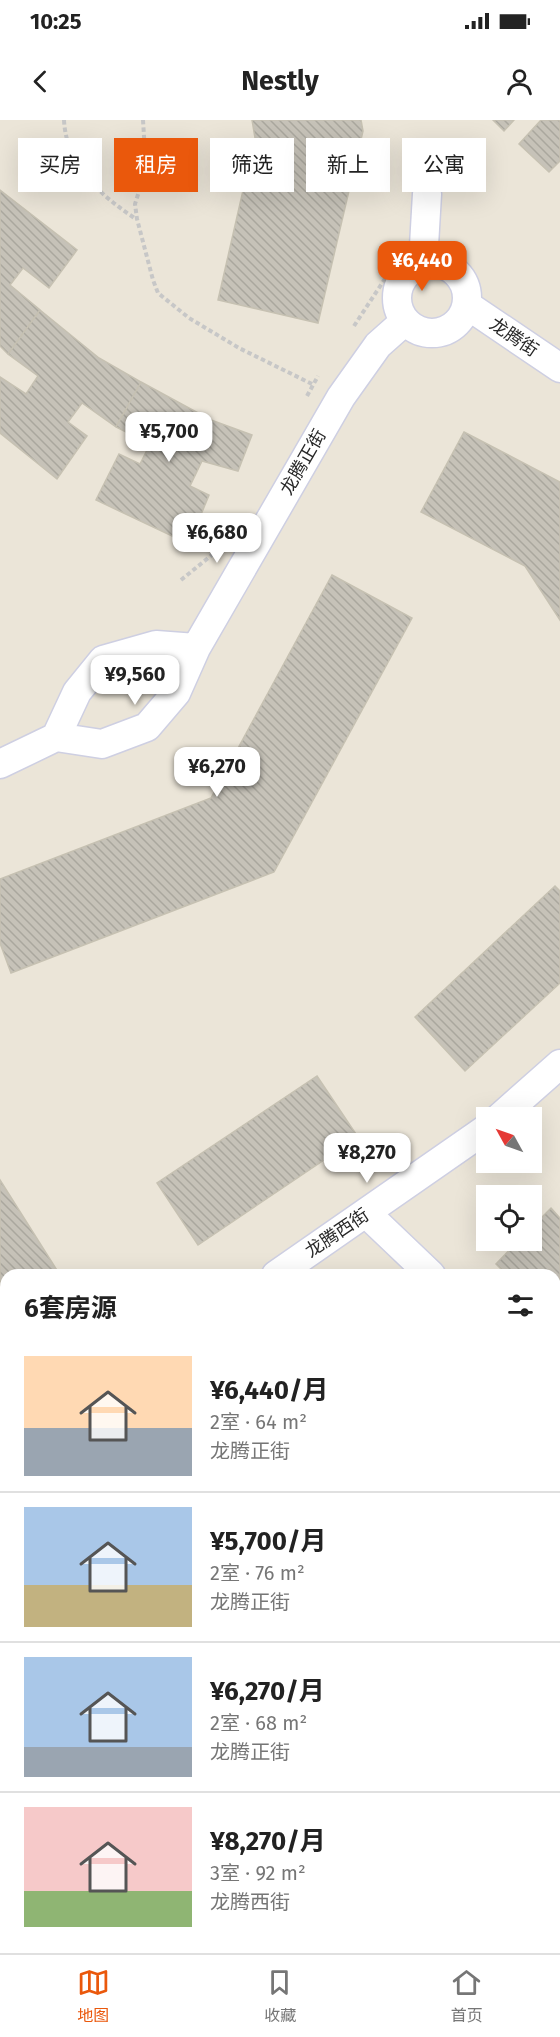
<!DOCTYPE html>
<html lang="zh">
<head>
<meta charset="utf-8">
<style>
	:root { --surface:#fff; --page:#f6f6f6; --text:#222; --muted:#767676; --line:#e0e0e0; --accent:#ea580c }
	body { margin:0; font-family:"Fira Sans","Noto Sans SC",sans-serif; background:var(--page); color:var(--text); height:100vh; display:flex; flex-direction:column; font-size:22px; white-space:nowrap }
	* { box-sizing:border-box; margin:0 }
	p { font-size:20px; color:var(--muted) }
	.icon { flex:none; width:33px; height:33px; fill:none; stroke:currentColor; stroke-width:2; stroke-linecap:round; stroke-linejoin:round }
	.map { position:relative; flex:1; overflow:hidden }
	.panel { position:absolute; left:0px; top:1149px; width:561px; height:684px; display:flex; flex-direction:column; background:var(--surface); border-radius:18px 18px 0 0; box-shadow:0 6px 24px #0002 }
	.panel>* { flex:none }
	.guide { position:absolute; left:18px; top:18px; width:525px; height:54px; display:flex; gap:12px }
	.needle { width:39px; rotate:310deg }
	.controls { position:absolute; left:476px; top:987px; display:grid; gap:12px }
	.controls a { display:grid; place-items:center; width:66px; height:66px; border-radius:0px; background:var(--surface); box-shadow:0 6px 24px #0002; font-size:30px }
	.price { position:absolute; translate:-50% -51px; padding:0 14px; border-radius:12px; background:#fff; color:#222; font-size:20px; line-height:39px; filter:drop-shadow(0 2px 3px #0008) }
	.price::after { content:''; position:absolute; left:50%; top:36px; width:18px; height:14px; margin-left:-9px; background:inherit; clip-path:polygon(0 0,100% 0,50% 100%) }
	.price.selected { background:var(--accent); color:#fff }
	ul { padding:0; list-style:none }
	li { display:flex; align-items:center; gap:18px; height:150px; padding:0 24px }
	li+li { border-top:2px solid var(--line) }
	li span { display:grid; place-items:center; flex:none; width:168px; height:120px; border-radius:0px; color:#555 }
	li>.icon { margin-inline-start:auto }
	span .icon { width:72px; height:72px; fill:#fffc; stroke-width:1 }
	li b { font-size:26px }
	h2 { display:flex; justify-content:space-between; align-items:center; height:72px; padding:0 24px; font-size:26px }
	.pill { padding:0 21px; border-radius:0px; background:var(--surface); box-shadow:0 6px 24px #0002; font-size:21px; line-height:54px }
	.pill.selected { background:var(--accent); color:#fff }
	.status { display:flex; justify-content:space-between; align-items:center; height:42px; padding:0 30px; background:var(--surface); direction:ltr }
	.status svg { height:16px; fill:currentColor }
	header { display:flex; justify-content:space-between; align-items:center; height:78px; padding:0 24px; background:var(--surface); font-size:27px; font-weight:700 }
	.tab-bar { display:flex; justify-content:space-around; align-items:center; height:84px; border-top:2px solid var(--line); background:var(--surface); font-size:16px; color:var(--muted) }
	.tab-bar a { display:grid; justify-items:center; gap:3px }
	.tab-bar .selected { color:var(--accent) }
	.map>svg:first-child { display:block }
	.building { fill:url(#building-back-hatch); stroke:#c6c1b2; stroke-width:1.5 }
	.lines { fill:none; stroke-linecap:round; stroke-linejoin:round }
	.minor-casing { stroke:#cecfe2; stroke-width:31 }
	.path { stroke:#c7c7c7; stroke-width:4; stroke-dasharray:4.5 3; stroke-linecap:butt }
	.minor { stroke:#fff; stroke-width:28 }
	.labels { text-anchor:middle; stroke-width:4.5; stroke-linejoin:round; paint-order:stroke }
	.street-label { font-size:18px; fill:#282828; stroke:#fff }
</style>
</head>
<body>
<div class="status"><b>10:25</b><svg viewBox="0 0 49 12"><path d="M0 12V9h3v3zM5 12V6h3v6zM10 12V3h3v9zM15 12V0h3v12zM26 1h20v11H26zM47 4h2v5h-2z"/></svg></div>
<header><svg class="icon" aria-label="back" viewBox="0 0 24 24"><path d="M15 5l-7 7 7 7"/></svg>Nestly<svg class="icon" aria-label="person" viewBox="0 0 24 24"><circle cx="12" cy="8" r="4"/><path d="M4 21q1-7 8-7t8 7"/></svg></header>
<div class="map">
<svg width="560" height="1833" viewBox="0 0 560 1833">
	<defs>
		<pattern id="building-back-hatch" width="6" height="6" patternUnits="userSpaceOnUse" patternTransform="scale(1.5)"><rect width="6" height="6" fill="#c6c2b8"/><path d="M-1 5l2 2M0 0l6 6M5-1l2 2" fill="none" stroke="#aaa79e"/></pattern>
	</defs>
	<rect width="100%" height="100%" fill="#ebe5d8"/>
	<path class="building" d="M252 0H361L363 11 318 203 218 180 255 18Z
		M493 0H514L504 11Z
		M541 0H560V41L549 52 519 24Z
		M0 70 77 130 49 168 23 148 10 165 40 190 8 234 0 226Z
		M40 190 99 238 141 262 116 307 82 283 68 302 87 316 57 359 0 313V257L26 274 38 256 8 234Z
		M141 262 211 300 252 315 238 351 202 341 190 366 209 375 189 424 96 380 119 334 140 344 150 324 116 307Z
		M464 312 560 362V500L525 446 421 392Z
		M332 455 412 498 274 752 11 853 0 823V759L211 678Z
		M555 766 560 771V863L465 951 415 897Z
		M317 956 358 1017 198 1125 157 1063Z
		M0 1060 60 1155H6L5 1253 0 1245Z
		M551 1088 560 1098V1207L555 1202V1155H507L496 1144 519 1120H531V1108Z
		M555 1428 560 1433V1557L555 1552Z
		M0 1554 6 1564V1771L0 1760Z
		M560 1698V1784L555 1789V1703Z
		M246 1827H295L294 1833H246Z
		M430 1827H517L511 1833H424Z"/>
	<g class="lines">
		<g class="minor-casing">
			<path id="minor" d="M397 178a35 35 0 1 1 70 0a35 35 0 1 1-70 0Z
				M423 143 427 74
				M467 185 560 248
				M56 617 102 624 147 607 176 573 196 528
				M0 644 56 617 77 572 103 540 156 525 196 528 341 277 378 225 405 201
				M499 998 560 944
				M366 1093 431 1155
				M276 1155 486 1009
				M555 1275 560 1280
				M0 1346 6 1357
				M185 1827V1833"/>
		</g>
		<path class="path" d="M64 0C66 45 101 76 136 99
			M143 0 145 33 142 62 135 84 137 99 153 160 158 173 189 198 239 228 312 264
			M354 206 394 145
			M307 276 318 256
			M181 460 218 430"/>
		<use href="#minor" class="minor"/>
	</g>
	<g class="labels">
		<g class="street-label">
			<text transform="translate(514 217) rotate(34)" y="6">龙腾街</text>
			<text transform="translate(303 342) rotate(-60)" y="6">龙腾正街</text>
			<text transform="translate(337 1113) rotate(-34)" y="6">龙腾西街</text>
		</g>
	</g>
</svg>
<div class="controls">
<a><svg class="needle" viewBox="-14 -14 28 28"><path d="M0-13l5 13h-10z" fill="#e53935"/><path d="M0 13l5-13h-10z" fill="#767676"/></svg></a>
<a><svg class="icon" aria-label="locate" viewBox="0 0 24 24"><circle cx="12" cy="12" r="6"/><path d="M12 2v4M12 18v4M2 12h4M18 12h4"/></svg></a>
</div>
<b class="price selected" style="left:422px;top:172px">¥6,440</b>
<b class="price" style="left:169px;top:343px">¥5,700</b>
<b class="price" style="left:217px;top:444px">¥6,680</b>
<b class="price" style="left:135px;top:586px">¥9,560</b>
<b class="price" style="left:217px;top:678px">¥6,270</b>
<b class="price" style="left:367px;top:1064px">¥8,270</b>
<div class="guide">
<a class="pill">买房</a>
<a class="pill selected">租房</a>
<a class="pill">筛选</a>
<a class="pill">新上</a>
<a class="pill">公寓</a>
</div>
<section class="panel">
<h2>6套房源<svg class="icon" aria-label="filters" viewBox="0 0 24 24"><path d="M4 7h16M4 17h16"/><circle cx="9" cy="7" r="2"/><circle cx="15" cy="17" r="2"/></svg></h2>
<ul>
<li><span style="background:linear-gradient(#ffd9b3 60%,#9aa5b1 0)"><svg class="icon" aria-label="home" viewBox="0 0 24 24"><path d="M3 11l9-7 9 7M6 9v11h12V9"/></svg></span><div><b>¥6,440/月</b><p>2室 · 64 m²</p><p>龙腾正街</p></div></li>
<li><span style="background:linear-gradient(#a9c7e8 65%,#c2b280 0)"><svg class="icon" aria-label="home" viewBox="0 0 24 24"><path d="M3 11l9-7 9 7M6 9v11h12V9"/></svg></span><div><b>¥5,700/月</b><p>2室 · 76 m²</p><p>龙腾正街</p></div></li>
<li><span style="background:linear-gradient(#a9c7e8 75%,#9aa5b1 0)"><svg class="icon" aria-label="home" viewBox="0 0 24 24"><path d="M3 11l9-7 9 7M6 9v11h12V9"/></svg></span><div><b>¥6,270/月</b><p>2室 · 68 m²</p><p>龙腾正街</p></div></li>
<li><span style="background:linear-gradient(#f6c9c9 70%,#8fb573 0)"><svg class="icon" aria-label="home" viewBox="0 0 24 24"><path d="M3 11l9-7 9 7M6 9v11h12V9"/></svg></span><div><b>¥8,270/月</b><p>3室 · 92 m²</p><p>龙腾西街</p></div></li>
</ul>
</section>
</div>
<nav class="tab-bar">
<a class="selected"><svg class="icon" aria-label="map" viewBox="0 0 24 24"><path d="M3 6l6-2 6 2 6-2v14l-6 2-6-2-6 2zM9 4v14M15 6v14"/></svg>地图</a>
<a><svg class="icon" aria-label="saved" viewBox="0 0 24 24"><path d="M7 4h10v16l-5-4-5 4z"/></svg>收藏</a>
<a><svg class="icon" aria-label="home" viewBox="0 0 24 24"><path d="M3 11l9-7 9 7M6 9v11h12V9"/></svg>首页</a>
</nav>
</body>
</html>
